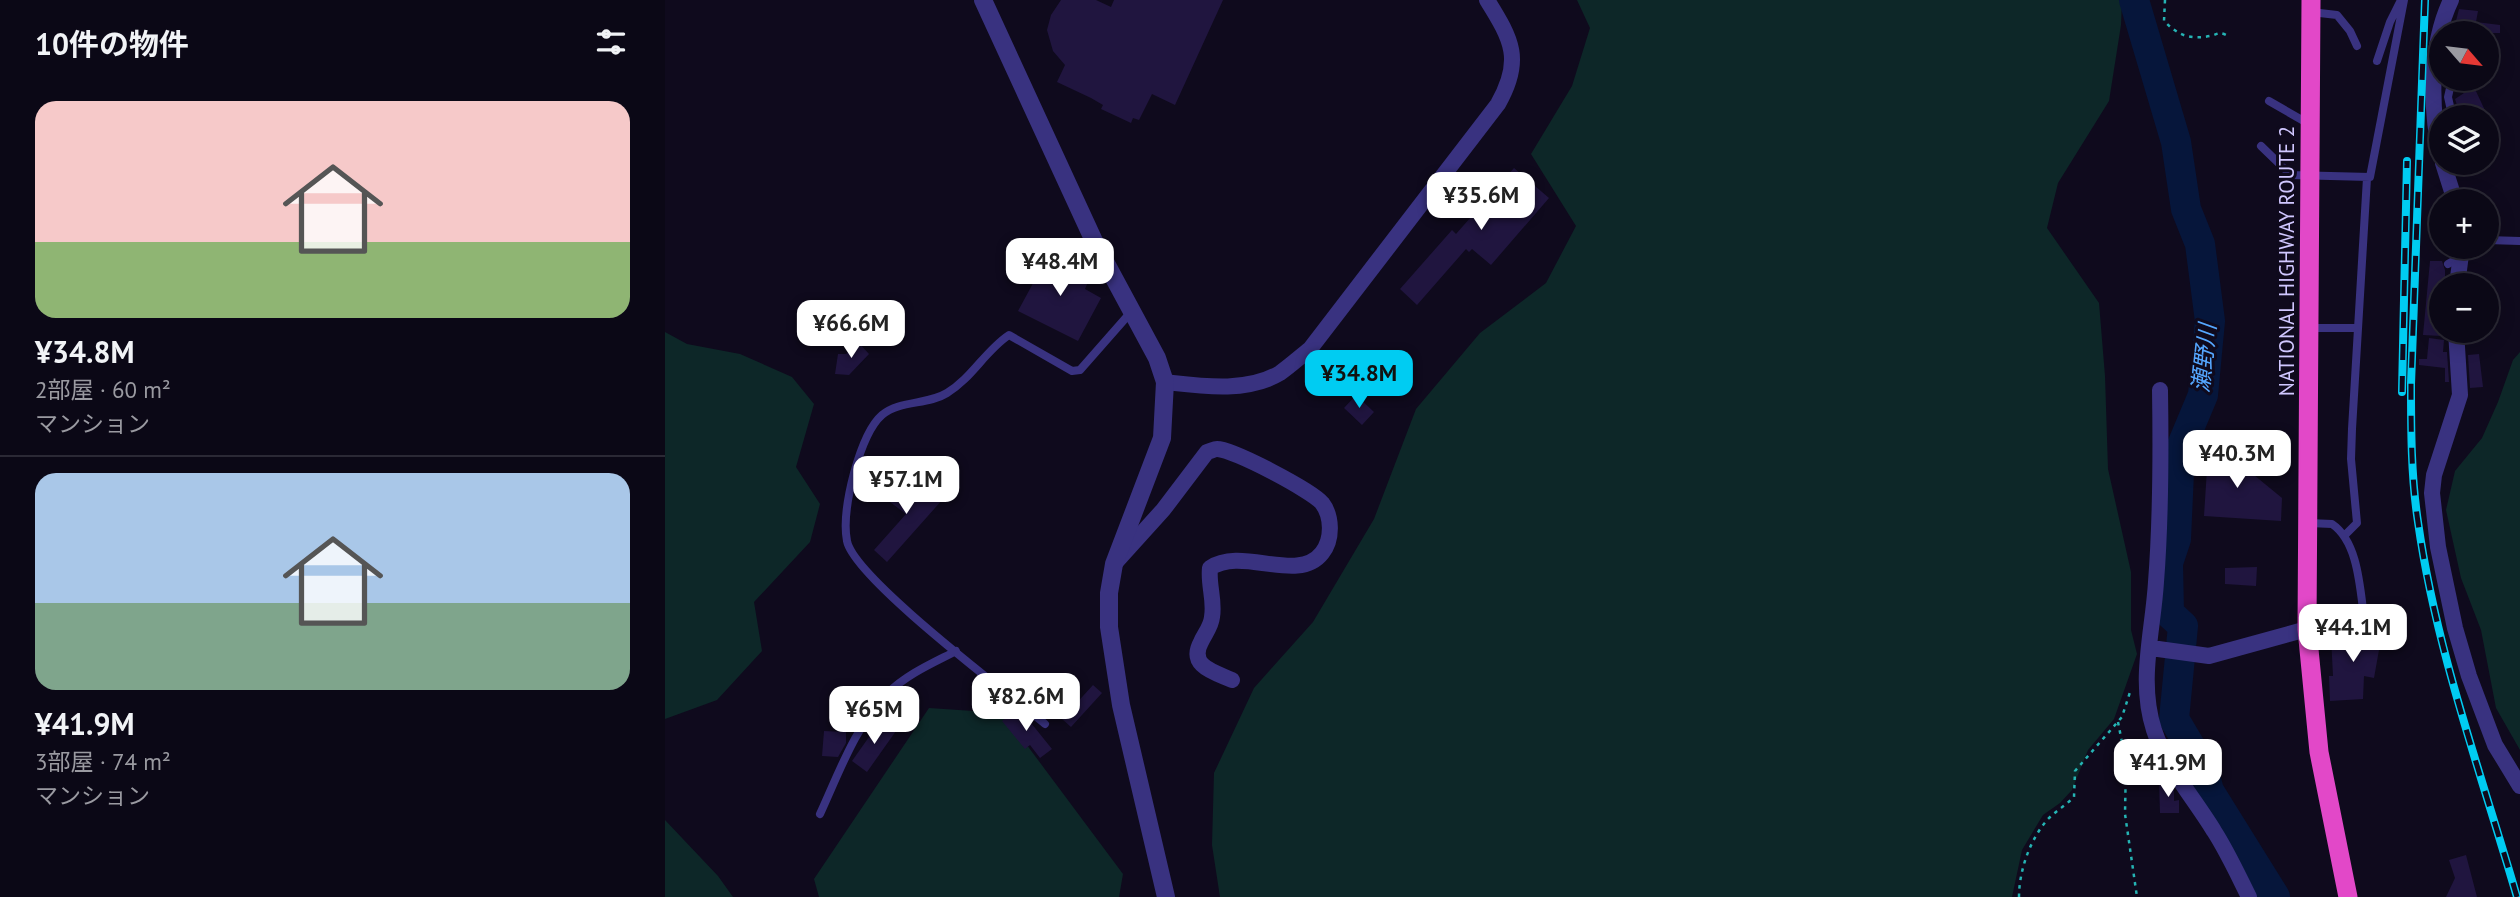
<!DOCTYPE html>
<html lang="ja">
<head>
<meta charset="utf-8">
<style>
	:root { --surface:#0b0816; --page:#191623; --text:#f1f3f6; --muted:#9a9aa1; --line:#2b2935; --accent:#00ccf2 }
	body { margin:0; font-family:"PT Sans","Noto Sans JP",sans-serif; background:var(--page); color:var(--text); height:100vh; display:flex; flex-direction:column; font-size:26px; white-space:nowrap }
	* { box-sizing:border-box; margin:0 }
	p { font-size:23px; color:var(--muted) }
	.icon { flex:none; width:38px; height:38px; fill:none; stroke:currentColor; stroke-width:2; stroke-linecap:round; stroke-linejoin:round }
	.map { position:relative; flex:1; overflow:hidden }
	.side { display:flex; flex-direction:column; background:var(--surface); width:665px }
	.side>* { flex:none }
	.needle { width:46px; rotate:118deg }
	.controls { position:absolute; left:1764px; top:21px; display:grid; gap:14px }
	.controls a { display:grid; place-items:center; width:70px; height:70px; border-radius:50%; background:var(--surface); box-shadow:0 4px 18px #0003,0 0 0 2px var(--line); font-size:35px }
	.price { position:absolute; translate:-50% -60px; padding:0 16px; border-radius:14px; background:#fff; color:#222; font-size:23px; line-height:46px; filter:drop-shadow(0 2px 4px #0008) }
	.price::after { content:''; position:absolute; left:50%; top:42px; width:21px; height:16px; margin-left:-10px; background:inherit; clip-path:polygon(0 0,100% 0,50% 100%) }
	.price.active { background:var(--accent); color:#111 }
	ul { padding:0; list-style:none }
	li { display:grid; align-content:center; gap:14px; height:371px; padding:0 35px }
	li+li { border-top:2px solid var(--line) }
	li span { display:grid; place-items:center; height:217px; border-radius:21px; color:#555 }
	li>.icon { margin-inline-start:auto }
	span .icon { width:126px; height:126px; fill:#fffc; stroke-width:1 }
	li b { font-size:30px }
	h2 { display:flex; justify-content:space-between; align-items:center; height:84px; padding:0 35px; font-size:30px }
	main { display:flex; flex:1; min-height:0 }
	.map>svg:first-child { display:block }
	.green { fill:#0d2728 }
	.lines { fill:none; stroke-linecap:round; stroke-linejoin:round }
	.river { stroke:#06163b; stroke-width:30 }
	.building { fill:#20153f }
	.path { stroke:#25b4b4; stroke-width:2.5; stroke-dasharray:3.5 5; stroke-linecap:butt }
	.service { stroke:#393280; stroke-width:8 }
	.minor { stroke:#393280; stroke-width:16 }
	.tertiary { stroke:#393280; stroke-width:18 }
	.trunk { stroke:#e248c8; stroke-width:19 }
	.rail-casing { stroke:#00ccf2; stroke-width:8 }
	.rail { stroke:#0f0a1d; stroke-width:5; stroke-dasharray:16; stroke-linecap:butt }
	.labels { text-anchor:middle; stroke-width:6; stroke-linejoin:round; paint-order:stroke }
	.street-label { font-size:21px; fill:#d0c7ff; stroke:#0f0a1d }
	.water-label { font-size:23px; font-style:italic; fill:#55a7ff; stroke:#0f0a1d }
</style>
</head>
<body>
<main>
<section class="side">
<h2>10件の物件<svg class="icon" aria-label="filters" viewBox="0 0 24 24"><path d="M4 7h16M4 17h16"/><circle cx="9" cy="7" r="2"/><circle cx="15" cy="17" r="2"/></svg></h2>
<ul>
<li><span style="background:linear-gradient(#f6c9c9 65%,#8fb573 0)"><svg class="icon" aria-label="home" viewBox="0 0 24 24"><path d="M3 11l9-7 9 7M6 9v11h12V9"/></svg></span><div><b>¥34.8M</b><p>2部屋 · 60 m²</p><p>マンション</p></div></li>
<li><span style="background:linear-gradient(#a9c7e8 60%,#7fa58c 0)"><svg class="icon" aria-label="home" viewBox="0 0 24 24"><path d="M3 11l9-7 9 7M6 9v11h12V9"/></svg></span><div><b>¥41.9M</b><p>3部屋 · 74 m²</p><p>マンション</p></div></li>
</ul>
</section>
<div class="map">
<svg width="1855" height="897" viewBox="0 0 1855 897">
	<rect width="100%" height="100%" fill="#0f0a1d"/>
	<path class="green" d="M912 0H1457L1456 25 1444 101 1393 183 1382 228 1434 303 1440 376 1443 469 1466 572V630L1472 654 1449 719 1423 750 1407 790 1395 803 1378 815 1357 850 1347 897H555L547 845 549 773 589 688 648 622 709 519 751 409 815 333 881 283 911 226 866 154 907 86 925 28Z
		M0 332 22 344 75 354 127 377 149 404 131 467 155 504 145 542 89 602 97 651 52 700 0 719Z
		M1855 352V750L1831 708 1816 630 1796 578 1781 510 1790 471 1817 438 1833 402 1848 360Z
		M264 708 338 713 458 874 454 897H154L149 879Z
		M0 820 53 876 68 897H0Z"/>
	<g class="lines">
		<path class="river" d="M1469 0 1511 142 1521 209 1535 244 1545 321 1538 395 1515 450 1511 539 1503 563 1504 613 1518 626 1509 719 1538 768 1544 791 1610 897"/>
	</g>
	<path class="building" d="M396 0H431L446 7 449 0H558L510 105 487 94 474 120 468 118 466 123 436 109 438 105 426 98 392 82 400 65 388 51 382 30 386 15Z
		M1794 9 1813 11 1811 22 1835 25V33H1788Z
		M1805 89H1810L1823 117H1796L1790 99Z
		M849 168 884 198 826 265 807 249 804 252 801 249 752 305 735 289 787 230 791 234Z
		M386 250 411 263 406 273 423 282 420 289 436 298 413 341 353 311Z
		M1765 261H1777L1780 270V285H1776V336L1758 335Z
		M1764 338 1779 340 1778 352H1782L1784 382H1780V368L1754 365V359H1762Z
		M194 343 204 354 184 375 170 374 173 354H181Z
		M1814 354 1818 387 1805 388 1803 355Z
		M691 395 709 412 697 425 679 408Z
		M1544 438 1617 498 1616 521 1539 516Z
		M234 479 257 496 265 487 278 499 222 562 209 550 241 514 217 496Z
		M1592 567 1591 586 1560 584V568Z
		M1715 631 1717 633 1709 678 1699 676 1698 699 1665 701 1664 676H1668L1666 637Z
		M428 685 437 693 406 727 397 719Z
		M351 709 362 718 387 749 375 758 365 745 360 749 337 721Z
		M216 720 231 731 202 772 187 761Z
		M159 731 181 732V743L173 757 157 756Z
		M1503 781 1509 790V801L1514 800V813H1495L1494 782Z
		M1801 855 1812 897H1781L1790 878 1784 860Z"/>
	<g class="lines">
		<path class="path" d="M1500 0 1499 21C1513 35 1524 40 1545 36 1552 35 1553 31 1561 35
			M1453 722 1461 763 1460 814 1472 897
			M1354 897C1354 871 1365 839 1383 819 1391 811 1401 805 1409 797L1410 771 1457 717 1466 689"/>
		<path class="service" d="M1646 12 1672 15 1685 31 1692 46
			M1712 61 1725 22 1736 0
			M1787 79 1783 97 1787 115
			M1604 101 1644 124
			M1596 146 1626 175 1705 177 1739 0
			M1822 240 1855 241
			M1783 264 1795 257
			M1644 328H1693
			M1679 536 1692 523 1686 459 1687 429 1702 178
			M1643 623 1700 624C1695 594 1695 543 1667 524L1644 523
			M380 724C344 694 189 578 182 541 178 521 184 492 189 473 194 455 203 427 217 415 235 400 263 405 282 393 307 378 320 351 344 335L407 371 415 370 466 312
			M155 814C174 773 190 726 223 693 242 674 268 663 291 651"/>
		<path class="minor" d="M1776 157C1765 109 1764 46 1786 0
			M1778 163 1790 201
			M1792 285 1797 247
			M1791 331 1795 395 1769 475 1767 493 1773 547 1790 628 1804 676 1830 745 1855 786
			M500 382C536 386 582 393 615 373 625 366 635 357 645 349L833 104C858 60 847 40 822 0
			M1495 390C1496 454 1496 518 1491 582 1488 632 1473 681 1489 730 1501 767 1529 798 1549 831 1562 851 1573 875 1584 897
			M451 562 498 510 542 452C546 451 549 449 552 449 568 449 647 491 657 503 667 516 668 539 657 553 633 584 577 546 545 568 543 585 550 600 547 617 546 627 540 633 536 642 523 666 549 672 567 680
			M1486 648 1544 656 1642 629"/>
		<path class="tertiary" d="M318 0 429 241 492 358 500 382 497 438 449 564 444 593V627L456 705 501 897"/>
		<path class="trunk" d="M1646 0 1642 629 1654 752 1683 897"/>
		<g class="rail-casing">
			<path id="rail" d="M1760 0 1746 384C1746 430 1746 476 1753 522 1771 650 1816 773 1852 897
				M1737 392 1742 161"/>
		</g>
		<use href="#rail" class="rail"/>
	</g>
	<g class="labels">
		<g class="street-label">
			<text transform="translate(1622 261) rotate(-90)" y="7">NATIONAL HIGHWAY ROUTE 2</text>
		</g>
		<g class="water-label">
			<text transform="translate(1539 358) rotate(-84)" y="8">瀬野川</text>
		</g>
	</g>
</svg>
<div class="controls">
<a><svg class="needle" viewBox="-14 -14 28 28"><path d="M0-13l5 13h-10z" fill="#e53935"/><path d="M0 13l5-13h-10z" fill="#9a9aa1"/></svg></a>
<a><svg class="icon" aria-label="layers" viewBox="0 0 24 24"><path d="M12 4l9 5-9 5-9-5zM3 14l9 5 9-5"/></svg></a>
<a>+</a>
<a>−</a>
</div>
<b class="price" style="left:816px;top:232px">¥35.6M</b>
<b class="price" style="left:395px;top:298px">¥48.4M</b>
<b class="price" style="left:186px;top:360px">¥66.6M</b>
<b class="price active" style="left:694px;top:410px">¥34.8M</b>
<b class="price" style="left:1572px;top:490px">¥40.3M</b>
<b class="price" style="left:241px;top:516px">¥57.1M</b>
<b class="price" style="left:1688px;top:664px">¥44.1M</b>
<b class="price" style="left:361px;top:733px">¥82.6M</b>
<b class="price" style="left:209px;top:746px">¥65M</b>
<b class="price" style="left:1503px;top:799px">¥41.9M</b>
</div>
</main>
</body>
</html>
